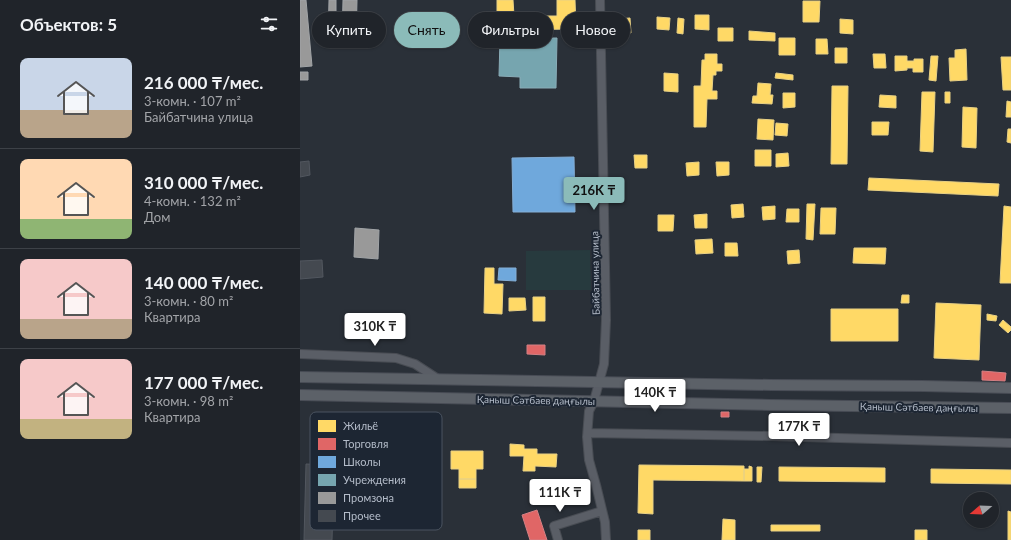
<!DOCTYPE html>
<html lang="ru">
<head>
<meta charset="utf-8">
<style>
	:root { --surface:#20242a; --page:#282c32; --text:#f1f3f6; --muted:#a2a4a8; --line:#3d4147; --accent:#8bbbb9 }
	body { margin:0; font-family:Lato,sans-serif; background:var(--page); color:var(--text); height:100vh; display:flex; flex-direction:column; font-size:15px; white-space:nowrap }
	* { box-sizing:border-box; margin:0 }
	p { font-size:13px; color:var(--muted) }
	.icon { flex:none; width:22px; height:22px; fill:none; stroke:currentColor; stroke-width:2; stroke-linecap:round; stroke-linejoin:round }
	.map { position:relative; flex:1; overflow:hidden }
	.drawer { display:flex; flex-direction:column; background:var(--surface); width:300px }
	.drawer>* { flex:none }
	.hud { position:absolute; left:12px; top:12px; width:380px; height:36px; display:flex; gap:8px }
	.needle { width:26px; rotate:251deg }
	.buttons { position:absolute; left:663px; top:492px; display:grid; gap:8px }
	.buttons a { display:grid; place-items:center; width:36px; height:36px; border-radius:50%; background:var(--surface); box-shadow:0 1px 3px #0004,0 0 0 1px var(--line); font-size:20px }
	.price { position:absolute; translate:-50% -34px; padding:0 9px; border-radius:4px; background:#fff; color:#222; font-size:13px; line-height:26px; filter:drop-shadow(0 1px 2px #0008) }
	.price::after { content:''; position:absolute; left:50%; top:24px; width:12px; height:9px; margin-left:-6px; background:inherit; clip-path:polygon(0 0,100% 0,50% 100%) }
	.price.on { background:var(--accent); color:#111 }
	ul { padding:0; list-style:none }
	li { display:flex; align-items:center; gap:12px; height:100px; padding:0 20px }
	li+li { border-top:1px solid var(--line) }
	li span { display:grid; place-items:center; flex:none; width:112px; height:80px; border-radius:8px; color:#555 }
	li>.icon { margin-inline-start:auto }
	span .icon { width:48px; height:48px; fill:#fffc; stroke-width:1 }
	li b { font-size:17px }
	h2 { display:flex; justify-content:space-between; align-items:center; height:48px; padding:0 20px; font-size:17px }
	.pill { padding:0 14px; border-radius:18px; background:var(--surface); box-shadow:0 1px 3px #0004,0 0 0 1px var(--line); font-size:14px; line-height:36px }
	.pill.on { background:var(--accent); color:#111 }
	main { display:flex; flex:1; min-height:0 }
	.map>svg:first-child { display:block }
	.green { fill:#273a3e }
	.homes { fill:#ffd966; stroke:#e8d084 }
	.shops { fill:#e06666; stroke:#d38084 }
	.schools { fill:#6fa8dc; stroke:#84aed6 }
	.public { fill:#76a5af; stroke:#89acb7 }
	.industry { fill:#999; stroke:#a1a4a7 }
	.building { fill:#444950; stroke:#52575f }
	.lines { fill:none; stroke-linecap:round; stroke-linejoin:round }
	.minor-casing { stroke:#484c53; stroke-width:10 }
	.major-casing { stroke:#484c55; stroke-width:12 }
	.minor { stroke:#5a5e66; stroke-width:8 }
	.major { stroke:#5c6168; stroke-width:10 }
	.labels { text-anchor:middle; stroke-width:4; stroke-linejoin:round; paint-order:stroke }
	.street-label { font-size:10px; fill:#b4bcc9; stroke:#1d2633 }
	.key { fill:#1d2633; stroke:#4a5360; stroke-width:1 }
	.key-label { font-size:11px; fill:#b4bcc9 }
</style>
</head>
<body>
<main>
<section class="drawer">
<h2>Объектов: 5<svg class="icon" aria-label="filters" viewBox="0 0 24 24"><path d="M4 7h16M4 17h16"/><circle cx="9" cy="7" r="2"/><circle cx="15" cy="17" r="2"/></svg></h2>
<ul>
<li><span style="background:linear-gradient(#c9d6e8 65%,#b9a48a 0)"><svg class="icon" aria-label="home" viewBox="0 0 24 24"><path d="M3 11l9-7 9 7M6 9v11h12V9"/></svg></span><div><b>216 000 ₸/мес.</b><p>3-комн. · 107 m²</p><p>Байбатчина улица</p></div></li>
<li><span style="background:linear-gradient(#ffd9b3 75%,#8fb573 0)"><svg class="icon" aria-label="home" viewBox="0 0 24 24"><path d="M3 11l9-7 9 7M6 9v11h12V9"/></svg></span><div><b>310 000 ₸/мес.</b><p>4-комн. · 132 m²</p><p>Дом</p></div></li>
<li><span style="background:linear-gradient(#f6c9c9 75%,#b9a48a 0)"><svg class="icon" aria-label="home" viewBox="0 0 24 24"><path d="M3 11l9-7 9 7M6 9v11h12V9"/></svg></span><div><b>140 000 ₸/мес.</b><p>3-комн. · 80 m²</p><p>Квартира</p></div></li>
<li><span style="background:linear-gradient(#f6c9c9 75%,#c2b280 0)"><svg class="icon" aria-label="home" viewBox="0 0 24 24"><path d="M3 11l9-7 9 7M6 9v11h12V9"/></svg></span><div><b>177 000 ₸/мес.</b><p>3-комн. · 98 m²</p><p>Квартира</p></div></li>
</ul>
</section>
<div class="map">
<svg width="711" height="540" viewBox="0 0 711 540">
	<rect width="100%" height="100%" fill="#2a3038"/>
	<path class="green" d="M290 250 291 290H226V251Z"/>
	<path class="homes" d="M197 0H213L214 16H257V0H275L276 29 197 30Z
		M503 1H520L519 22H503Z
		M395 15H409V30L395 29Z
		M357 17 370 18 369 30 357 29Z
		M330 18 331 33H317V19Z
		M378 18 384 19 383 34 377 33Z
		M540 19 553 20V34L540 33Z
		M418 28H433V41H418Z
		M449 31 475 33V41L449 40Z
		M479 38H495V55H479Z
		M516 39H527L528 54H516Z
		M535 48H547V63H535Z
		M666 49 667 80 650 81 649 58H655V50Z
		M405 54H417V64H422V71H416V75H413L412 91H417V99H407L406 127H394V86H401L402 60H405Z
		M573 54H585L586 68H574Z
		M595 56H607V61H614V59H623V72H613V68H607V70L595 71Z
		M631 56H638L636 81 629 80Z
		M701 57H711V90H703Z
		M364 73 378 74V92L364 91Z
		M476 73 493 75V80L475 78Z
		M458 83 471 84 470 95H473L472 104 452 103 453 96H457Z
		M532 86H548L547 164H531Z
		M622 92H635L633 152 620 151Z
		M645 92H650V103H645Z
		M483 93H495V107L483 108Z
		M580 95 596 96V108L579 107Z
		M707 101 711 102V117H706Z
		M663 107 677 108 676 148 662 147Z
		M458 119 474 120 473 140 457 139Z
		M572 122H589L588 135H572Z
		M476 123 488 124 487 136 475 135Z
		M708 129H711V143L707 142Z
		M455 150H471V166H455Z
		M488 153 489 166 476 167V154Z
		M334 155H347V168H335Z
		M399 162V175L387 176 386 163Z
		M416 162H429V175L417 176Z
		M569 178 699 184 698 196 568 190Z
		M443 204 444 217 432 218 431 205Z
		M507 204H515L513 240 506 239Z
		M475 206V219L463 220 462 207Z
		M704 206 711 207V283H700Z
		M521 208H536L535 234H520Z
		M487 209H499V222H486Z
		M407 214V228H395L394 215Z
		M358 215H374L373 231H358Z
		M412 239 413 253 396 254 395 240Z
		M425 243H437L438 256H425Z
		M554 248H586L585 264 553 263Z
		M499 250 500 263 488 264 487 251Z
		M185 268H194V284H203L202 314 184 313Z
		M602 295H609V303H601Z
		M233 297H245V321H233Z
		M209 298H225L226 310 209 311Z
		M636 303 681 305 679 360 634 358Z
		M531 309H598V341H531Z
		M687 314 697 316 696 321 687 320Z
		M703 320 711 327V330L708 333 699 325Z
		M210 444 224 445V449H237V454H257L256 467 235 466V471H223L224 456H210Z
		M151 451H183V469H176V479H159V469H151Z
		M339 465 444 466V481L353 480V514L338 513Z
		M449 466 452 467V481H444V469H449Z
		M457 467H462L461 482H457Z
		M479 467 585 468V482L479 481Z
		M631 469 711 470V484L631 483Z
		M159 479H176V488H159Z
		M708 511 711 512V540H708Z
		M423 519 435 520V540H422Z
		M471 525H520V531H471Z
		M338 530H350V540H338Z
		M615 530H627V540H615Z"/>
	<path class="shops" d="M227 345H245V355L227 354Z
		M682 371 706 373 705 381 682 380Z
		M421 412H429V417H421Z
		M237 510 247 540H230L222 515Z"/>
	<path class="schools" d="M274 157 275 212H213L212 158Z
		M199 268H216V281L198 280Z"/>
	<path class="public" d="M200 38H257L256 88H220V77L199 76Z"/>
	<path class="industry" d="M0 0H6L12 66 0 67Z
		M29 0H36V43H28Z
		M43 0H57L56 41H42Z
		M66 26 80 27 79 41H65Z
		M0 72H8V80H0Z
		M55 228 79 230 78 259 54 257Z"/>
	<path class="building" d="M9 161 10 175 0 177V162Z
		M22 260 23 277 0 279V261Z
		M6 464 34 465 32 540H4Z"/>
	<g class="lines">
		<g class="minor-casing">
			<path id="minor" d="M300 0 306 320 304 364 294 401 289 411 287 437 289 460 296 485 305 522 306 540
				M0 354 96 358 115 364 138 379
				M288 433 470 436 711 443
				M258 540 254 526 302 511"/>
		</g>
		<g class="major-casing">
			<path id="major" d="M0 377 471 385 623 386 711 388
				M0 395 470 405 711 408"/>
		</g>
		<use href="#minor" class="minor"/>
		<use href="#major" class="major"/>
	</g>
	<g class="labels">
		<g class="street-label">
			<text transform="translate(295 273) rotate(-91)" y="4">Байбатчина улица</text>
			<text transform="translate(236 400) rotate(1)" y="4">Қаныш Сәтбаев даңғылы</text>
			<text transform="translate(619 407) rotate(1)" y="4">Қаныш Сәтбаев даңғылы</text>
		</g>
	</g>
	<rect x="10" y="412" width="132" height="118" rx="6" class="key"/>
	<rect x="18" y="420" width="18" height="12" fill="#ffd966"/>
	<rect x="18" y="438" width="18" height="12" fill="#e06666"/>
	<rect x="18" y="456" width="18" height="12" fill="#6fa8dc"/>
	<rect x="18" y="474" width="18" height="12" fill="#76a5af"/>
	<rect x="18" y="492" width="18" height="12" fill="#999"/>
	<rect x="18" y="510" width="18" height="12" fill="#444950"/>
	<g class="key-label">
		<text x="43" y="430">Жильё</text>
		<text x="43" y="448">Торговля</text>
		<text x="43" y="466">Школы</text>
		<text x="43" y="484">Учреждения</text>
		<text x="43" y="502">Промзона</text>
		<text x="43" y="520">Прочее</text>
	</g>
</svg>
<div class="buttons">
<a><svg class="needle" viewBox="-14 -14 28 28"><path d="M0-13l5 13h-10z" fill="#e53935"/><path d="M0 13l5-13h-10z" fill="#a2a4a8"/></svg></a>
</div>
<b class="price on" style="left:294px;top:211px">216K ₸</b>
<b class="price" style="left:75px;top:347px">310K ₸</b>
<b class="price" style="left:355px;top:413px">140K ₸</b>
<b class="price" style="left:499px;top:447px">177K ₸</b>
<b class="price" style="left:260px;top:513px">111K ₸</b>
<div class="hud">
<a class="pill">Купить</a>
<a class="pill on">Снять</a>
<a class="pill">Фильтры</a>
<a class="pill">Новое</a>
</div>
</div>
</main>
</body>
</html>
